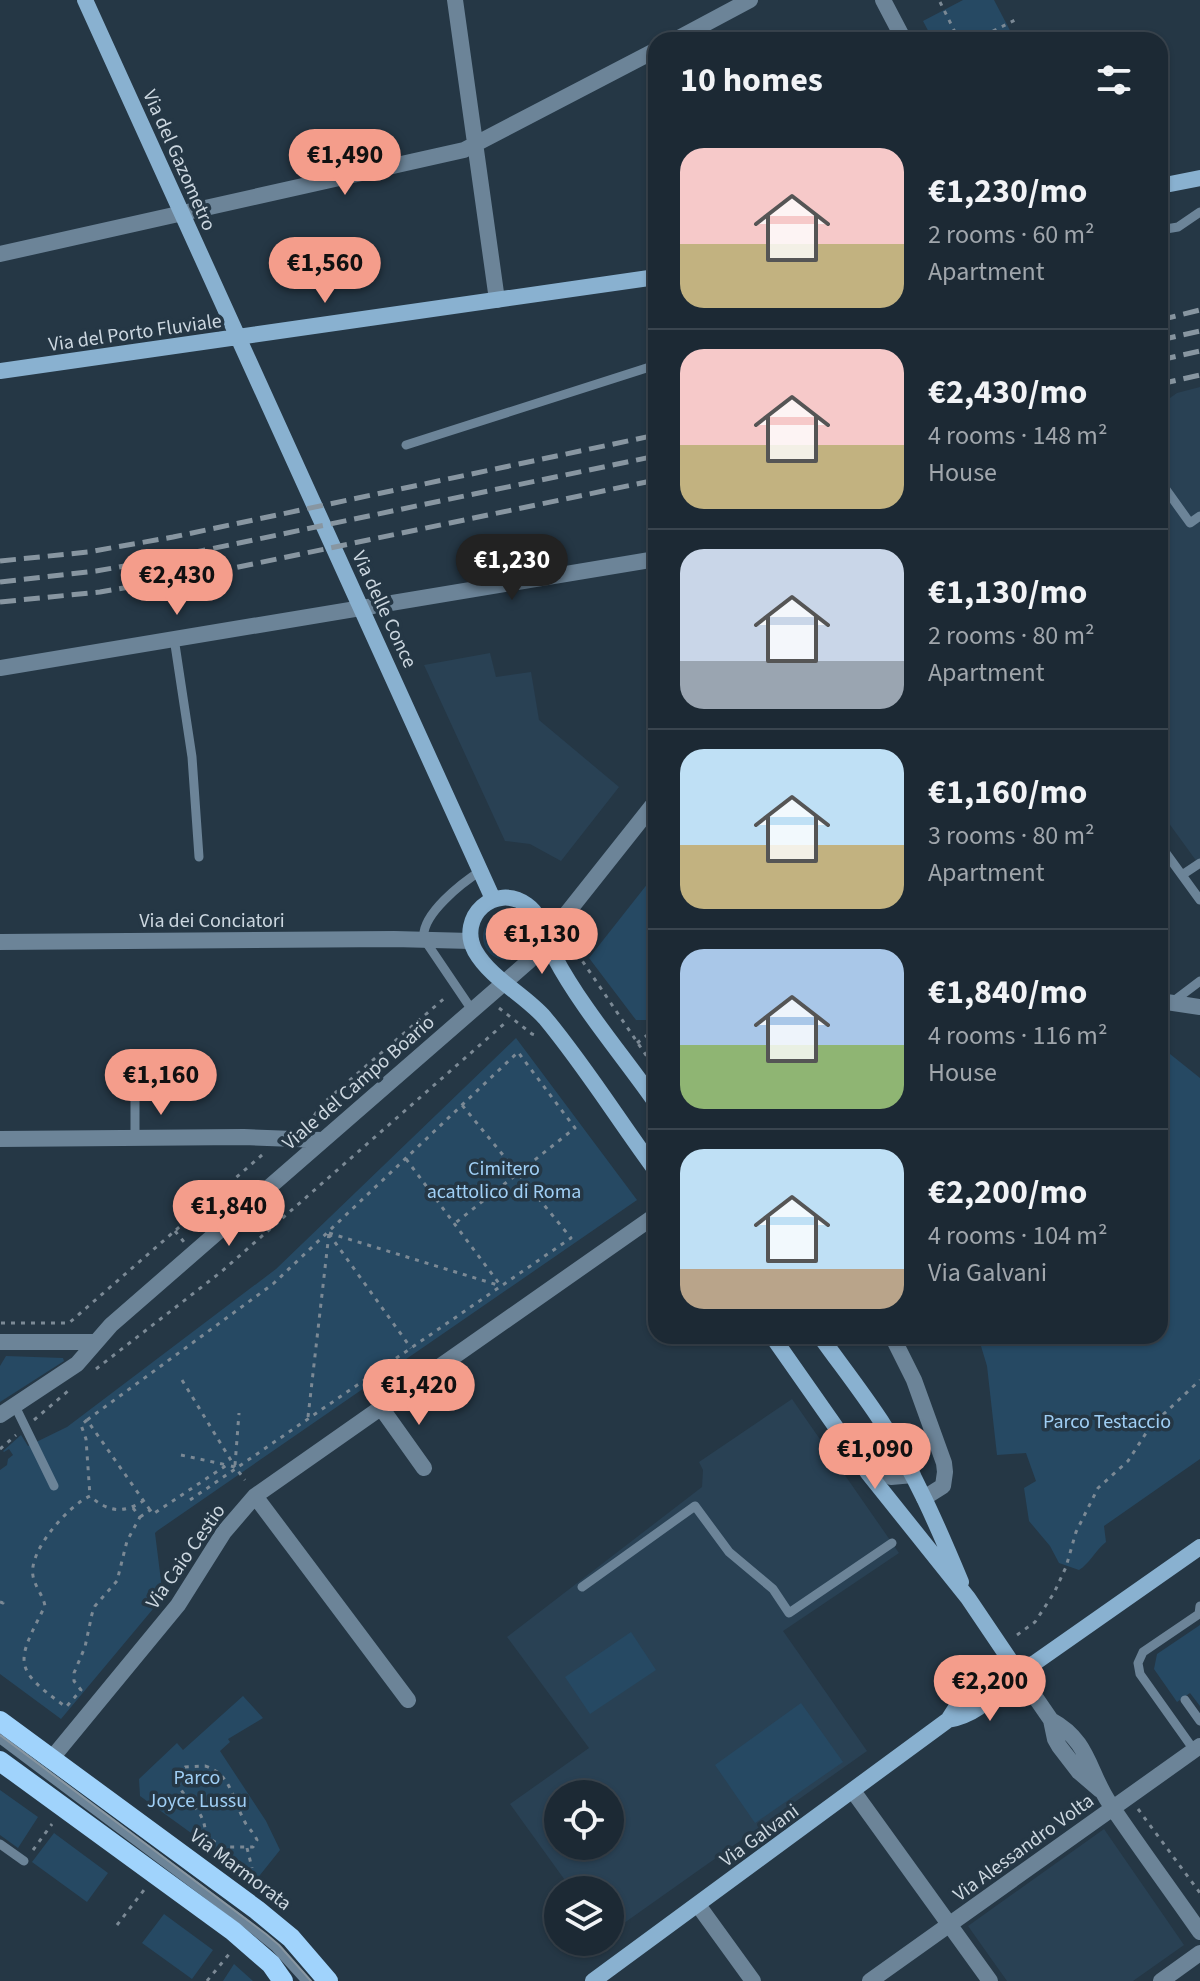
<!DOCTYPE html>
<html lang="en">
<head>
<meta charset="utf-8">
<style>
	:root { --surface:#1c2934; --page:#293540; --text:#f1f3f6; --muted:#a0a6ac; --line:#3a454f; --accent:#f49d8b }
	body { margin:0; font-family:"Source Sans 3",sans-serif; background:var(--page); color:var(--text); height:100vh; display:flex; flex-direction:column; font-size:30px; white-space:nowrap }
	* { box-sizing:border-box; margin:0 }
	p { font-size:26px; color:var(--muted) }
	.icon { flex:none; width:44px; height:44px; fill:none; stroke:currentColor; stroke-width:2; stroke-linecap:round; stroke-linejoin:round }
	.map { position:relative; flex:1; overflow:hidden }
	.panel { position:absolute; left:648px; top:32px; width:520px; height:1312px; display:flex; flex-direction:column; background:var(--surface); border-radius:24px; box-shadow:0 2px 6px #0004,0 0 0 2px var(--line) }
	.panel>* { flex:none }
	.fabs { position:absolute; left:544px; top:1780px; display:grid; gap:16px }
	.fabs a { display:grid; place-items:center; width:80px; height:80px; border-radius:50%; background:var(--surface); box-shadow:0 2px 6px #0004,0 0 0 2px var(--line); font-size:40px }
	.price { position:absolute; translate:-50% -68px; padding:0 18px; border-radius:28px; background:var(--accent); color:#111; font-size:26px; line-height:52px; filter:drop-shadow(0 2px 4px #0008) }
	.price::after { content:''; position:absolute; left:50%; top:48px; width:24px; height:18px; margin-left:-12px; background:inherit; clip-path:polygon(0 0,100% 0,50% 100%) }
	.price.active { background:#222; color:#fff }
	ul { padding:0; list-style:none }
	li { display:flex; align-items:center; gap:24px; height:200px; padding:0 32px }
	li+li { border-top:2px solid var(--line) }
	li span { display:grid; place-items:center; flex:none; width:224px; height:160px; border-radius:24px; color:#555 }
	li>.icon { margin-inline-start:auto }
	span .icon { width:96px; height:96px; fill:#fffc; stroke-width:1 }
	li b { font-size:34px }
	h2 { display:flex; justify-content:space-between; align-items:center; height:96px; padding:0 32px; font-size:34px }
	.map>svg:first-child { display:block }
	.built { fill:#294154; fill-rule:evenodd }
	.green { fill:#264963 }
	.lines { fill:none; stroke-linecap:round; stroke-linejoin:round }
	.path { stroke:#7b8995; stroke-width:3; stroke-dasharray:4 6; stroke-linecap:butt }
	.lane { stroke:#6c8498; stroke-width:9 }
	.street { stroke:#6c8498; stroke-width:16 }
	.secondary { stroke:#89b1d0; stroke-width:16 }
	.primary { stroke:#a0d3fc; stroke-width:20 }
	.tram { stroke:#8896a1; stroke-width:2 }
	.rail { stroke:#8896a1; stroke-width:5; stroke-dasharray:16 8; stroke-linecap:butt }
	.labels { text-anchor:middle; stroke-width:7; stroke-linejoin:round; paint-order:stroke }
	.street-label { font-size:20px; fill:#ccd7e0; stroke:#253745 }
	.park-label { font-size:20px; fill:#a0cff5; stroke:#253745 }
</style>
</head>
<body>
<div class="map">
<svg width="1200" height="1981" viewBox="0 0 1200 1981">
	<rect width="100%" height="100%" fill="#253745"/>
	<path class="built" d="M1200 387V866L1160 811V405L1177 393Z
		M490 653 496 677 531 672 539 720 619 787 561 861 530 844 505 841 424 665Z
		M792 1399 899 1553 783 1631 867 1751 610 1933V1890H572L510 1804 589 1748 507 1637 702 1487 703 1470 699 1462ZM558 1794H610V1846H558Z
		M1104 1829 1184 1945 1133 1981H1007L968 1926Z"/>
	<path class="green" d="M963 0H994L1015 40H933L923 21Z
		M656 873V1034L651 1029 650 1020H636L589 958Z
		M483 937a23 23 0 1 1 46 0a23 23 0 1 1-46 0Z
		M516 1038 637 1200 157 1531 155 1533 163 1597 61 1719 0 1674V1470L7 1465 8 1459 13 1455 9 1449 4 1452 3 1451 21 1435 28 1446 67 1427 276 1269Z
		M1160 1046 1200 1078V1459L1104 1526 1106 1542C1095 1551 1089 1564 1079 1570L1059 1563 1050 1546 1029 1521 1024 1488 1036 1481 1026 1453 997 1455 987 1366 978 1336H1160Z
		M6 1356 63 1358 64 1361 0 1402V1366Z
		M1200 1625V1706L1190 1693 1177 1702 1154 1669 1157 1654Z
		M631 1632 656 1670 590 1714 565 1677Z
		M243 1696 263 1718 228 1739 230 1742 220 1751 266 1821 280 1850 256 1880 140 1796 139 1779 177 1743 183 1750Z
		M801 1703 843 1762 755 1823 715 1765Z
		M0 1790 38 1817 18 1848 0 1835Z
		M54 1833 108 1873 87 1902 32 1862Z
		M164 1914 213 1950 192 1979 142 1943Z
		M234 1964 253 1981H223Z"/>
	<g class="lines">
		<path class="path" d="M940 2 959 40
			M975 40 1015 20
			M577 953 656 1070
			M499 1008 532 1034 538 1036
			M637 1043 656 1028
			M309 1124 321 1105 447 996
			M406 1159 501 1286
			M175 1231 184 1242
			M329 1233 501 1286
			M329 1234 411 1348
			M1 1323H69L262 1155
			M96 1369 221 1272 505 1023
			M182 1380 235 1467
			M308 1417 329 1233
			M34 1420 68 1391
			M87 1420 81 1425 86 1439 90 1496
			M0 1449 16 1435
			M181 1455 227 1465
			M235 1465 239 1413
			M190 1500 571 1238 462 1105
			M133 1508 140 1517 127 1541 117 1581 95 1606 92 1614 85 1647 74 1673V1681L81 1690 66 1707C12 1668 16 1663 45 1606 43 1595 35 1587 33 1576 28 1551 68 1506 90 1496 108 1512 123 1514 143 1501
			M150 1510 87 1420 273 1284 518 1052 575 1128 454 1224
			M140 1517 150 1510 153 1514 227 1465 235 1467 245 1480
			M0 1602 3 1603 4 1598
			M1017 1635 1035 1622 1054 1593 1066 1567 1076 1532 1098 1488 1128 1461 1150 1427 1200 1380
			M205 1766C232 1774 233 1802 246 1824 250 1830 254 1833 257 1840L253 1847H223L207 1837C205 1831 205 1824 202 1818 195 1802 165 1785 185 1767Z
			M1138 1809 1200 1893
			M247 1848 252 1868
			M33 1850 52 1824
			M117 1925 144 1890
			M207 1981 230 1953"/>
		<path class="lane" d="M1160 230 1178 227 1200 212
			M406 445 656 365
			M1160 481 1190 523 1200 516
			M174 638 192 757 199 857
			M1160 845 1200 900
			M1182 875 1200 863
			M1171 1003 1200 981
			M472 1010 424 939C420 915 463 882 482 870
			M135 1137V1079
			M15 1406 54 1486
			M582 1587 695 1506 729 1552 773 1589 789 1613 892 1543
			M1185 1700 1200 1721
			M0 1739 248 1925 275 1947 306 1981
			M1194 1750 1140 1674 1138 1663 1143 1652 1199 1614 1200 1606
			M0 1844 24 1861"/>
		<path class="street" d="M455 0 497 300
			M883 0 904 40
			M675 40 750 0
			M0 254 464 150 656 50
			M0 668 656 559
			M0 942 394 939 471 941
			M1160 1001 1200 1007
			M0 1139 244 1137 321 1140
			M892 1336 914 1380 944 1463 945 1472 943 1486 924 1498
			M0 1342H96
			M382 1409 424 1468
			M0 1415 77 1364 111 1325 529 961 656 801
			M848 1445 864 1453 891 1477 913 1475
			M255 1496 408 1700
			M1018 1672 1051 1720 1055 1739 1059 1746 1079 1772 1100 1790
			M1051 1720C1090 1741 1088 1772 1110 1804 1139 1847 1170 1889 1200 1932
			M52 1758 178 1605 224 1532 255 1496 656 1215
			M853 1791 990 1981
			M698 1905 753 1981
			M870 1981 1200 1746
			M1161 1981 1200 1953"/>
		<path class="secondary" d="M85 0 493 899
			M1160 186 1200 178
			M0 371 656 277
			M656 1103C624 1057 581 1007 555 958 547 941 543 916 527 905 495 882 457 917 475 951 491 979 524 994 545 1018 585 1066 619 1121 656 1171
			M772 1336 868 1473 968 1598 1018 1672
			M820 1336C840 1364 862 1392 881 1421 914 1471 938 1527 961 1582
			M948 1720C970 1716 990 1703 1000 1684
			M593 1981 948 1720 957 1706 987 1685 1000 1684 1036 1662 1200 1547"/>
		<path class="primary" d="M0 1721 257 1910 291 1938 328 1981
			M0 1761 233 1931 271 1964 283 1981"/>
		<path class="tram" d="M0 1735 266 1934 279 1945 311 1981"/>
		<path class="rail" d="M1160 320 1200 310
			M1160 340 1200 331
			M1160 360 1200 351
			M1160 384 1200 375
			M0 561 88 552 173 537 656 435
			M0 582 96 571 148 562 656 456
			M0 602 100 592 210 573 656 480"/>
	</g>
	<g class="labels">
		<g class="street-label">
			<text transform="translate(180 160) rotate(66)" y="7">Via del Gazometro</text>
			<text transform="translate(135 332) rotate(-8)" y="7">Via del Porto Fluviale</text>
			<text transform="translate(385 609) rotate(65)" y="7">Via delle Conce</text>
			<text x="212" y="927">Via dei Conciatori</text>
			<text transform="translate(358 1082) rotate(-41)" y="7">Viale del Campo Boario</text>
			<text transform="translate(185 1556) rotate(-55)" y="7">Via Caio Cestio</text>
			<text transform="translate(759 1835) rotate(-36)" y="7">Via Galvani</text>
			<text transform="translate(1023 1847) rotate(-36)" y="7">Via Alessandro Volta</text>
			<text transform="translate(241 1869) rotate(37)" y="7">Via Marmorata</text>
		</g>
		<g class="park-label">
			<text x="504" y="1175">Cimitero<tspan x="504" dy="23">acattolico di Roma</tspan></text>
			<text x="1107" y="1428">Parco Testaccio</text>
			<text x="197" y="1784">Parco<tspan x="197" dy="23">Joyce Lussu</tspan></text>
		</g>
	</g>
</svg>
<div class="fabs">
<a><svg class="icon" aria-label="locate" viewBox="0 0 24 24"><circle cx="12" cy="12" r="6"/><path d="M12 2v4M12 18v4M2 12h4M18 12h4"/></svg></a>
<a><svg class="icon" aria-label="layers" viewBox="0 0 24 24"><path d="M12 4l9 5-9 5-9-5zM3 14l9 5 9-5"/></svg></a>
</div>
<b class="price" style="left:345px;top:197px">€1,490</b>
<b class="price" style="left:325px;top:305px">€1,560</b>
<b class="price active" style="left:512px;top:602px">€1,230</b>
<b class="price" style="left:177px;top:617px">€2,430</b>
<b class="price" style="left:542px;top:976px">€1,130</b>
<b class="price" style="left:161px;top:1117px">€1,160</b>
<b class="price" style="left:229px;top:1248px">€1,840</b>
<b class="price" style="left:419px;top:1427px">€1,420</b>
<b class="price" style="left:875px;top:1491px">€1,090</b>
<b class="price" style="left:990px;top:1723px">€2,200</b>
<section class="panel">
<h2>10 homes<svg class="icon" aria-label="filters" viewBox="0 0 24 24"><path d="M4 7h16M4 17h16"/><circle cx="9" cy="7" r="2"/><circle cx="15" cy="17" r="2"/></svg></h2>
<ul>
<li><span style="background:linear-gradient(#f6c9c9 60%,#c2b280 0)"><svg class="icon" aria-label="home" viewBox="0 0 24 24"><path d="M3 11l9-7 9 7M6 9v11h12V9"/></svg></span><div><b>€1,230/mo</b><p>2 rooms · 60 m²</p><p>Apartment</p></div></li>
<li><span style="background:linear-gradient(#f6c9c9 60%,#c2b280 0)"><svg class="icon" aria-label="home" viewBox="0 0 24 24"><path d="M3 11l9-7 9 7M6 9v11h12V9"/></svg></span><div><b>€2,430/mo</b><p>4 rooms · 148 m²</p><p>House</p></div></li>
<li><span style="background:linear-gradient(#c9d6e8 70%,#9aa5b1 0)"><svg class="icon" aria-label="home" viewBox="0 0 24 24"><path d="M3 11l9-7 9 7M6 9v11h12V9"/></svg></span><div><b>€1,130/mo</b><p>2 rooms · 80 m²</p><p>Apartment</p></div></li>
<li><span style="background:linear-gradient(#bfe0f5 60%,#c2b280 0)"><svg class="icon" aria-label="home" viewBox="0 0 24 24"><path d="M3 11l9-7 9 7M6 9v11h12V9"/></svg></span><div><b>€1,160/mo</b><p>3 rooms · 80 m²</p><p>Apartment</p></div></li>
<li><span style="background:linear-gradient(#a9c7e8 60%,#8fb573 0)"><svg class="icon" aria-label="home" viewBox="0 0 24 24"><path d="M3 11l9-7 9 7M6 9v11h12V9"/></svg></span><div><b>€1,840/mo</b><p>4 rooms · 116 m²</p><p>House</p></div></li>
<li><span style="background:linear-gradient(#bfe0f5 75%,#b9a48a 0)"><svg class="icon" aria-label="home" viewBox="0 0 24 24"><path d="M3 11l9-7 9 7M6 9v11h12V9"/></svg></span><div><b>€2,200/mo</b><p>4 rooms · 104 m²</p><p>Via Galvani</p></div></li>
</ul>
</section>
</div>
</body>
</html>
